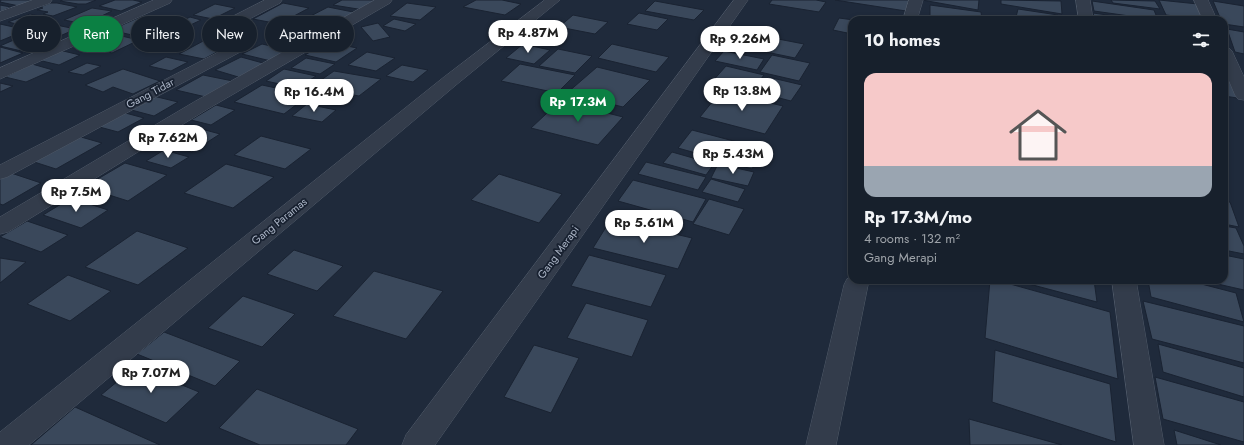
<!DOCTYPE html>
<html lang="en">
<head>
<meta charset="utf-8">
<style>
	:root { --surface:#17202c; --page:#202834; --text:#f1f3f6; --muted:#9ea3a9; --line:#363e48; --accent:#0b8043 }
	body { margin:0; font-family:Jost,sans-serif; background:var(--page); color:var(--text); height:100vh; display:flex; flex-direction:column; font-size:15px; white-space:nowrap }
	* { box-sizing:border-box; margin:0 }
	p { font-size:13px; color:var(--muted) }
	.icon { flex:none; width:22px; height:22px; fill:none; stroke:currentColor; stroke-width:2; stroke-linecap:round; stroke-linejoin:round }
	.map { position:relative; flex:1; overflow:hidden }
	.panel { position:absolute; left:848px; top:16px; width:380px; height:268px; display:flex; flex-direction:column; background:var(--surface); border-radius:12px; box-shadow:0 2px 6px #0003,0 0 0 1px var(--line) }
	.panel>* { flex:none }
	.hud { position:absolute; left:12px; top:16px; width:380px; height:36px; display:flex; gap:8px }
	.price { position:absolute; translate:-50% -34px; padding:0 9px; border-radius:14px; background:#fff; color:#222; font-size:13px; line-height:26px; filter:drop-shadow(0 1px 2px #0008) }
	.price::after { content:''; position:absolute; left:50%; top:24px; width:12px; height:9px; margin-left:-6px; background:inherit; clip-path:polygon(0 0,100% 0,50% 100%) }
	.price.active { background:var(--accent); color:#fff }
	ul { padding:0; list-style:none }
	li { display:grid; align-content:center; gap:8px; height:212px; padding:0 16px }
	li+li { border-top:1px solid var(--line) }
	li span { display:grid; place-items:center; height:124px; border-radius:12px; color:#555 }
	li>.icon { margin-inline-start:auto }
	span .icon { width:72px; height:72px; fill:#fffc; stroke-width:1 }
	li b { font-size:17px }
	h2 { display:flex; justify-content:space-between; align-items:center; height:48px; padding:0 16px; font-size:17px }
	.chip { padding:0 14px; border-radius:18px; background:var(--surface); box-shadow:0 2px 6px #0003,0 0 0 1px var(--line); font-size:14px; line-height:36px }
	.chip.active { background:var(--accent); color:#fff }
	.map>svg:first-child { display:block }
	.building { fill:#3a485b; stroke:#1a2332 }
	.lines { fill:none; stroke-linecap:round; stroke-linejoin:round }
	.minor-casing { stroke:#505a69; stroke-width:1 }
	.minor { fill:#333c4b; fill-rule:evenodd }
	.labels { text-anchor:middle; stroke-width:3.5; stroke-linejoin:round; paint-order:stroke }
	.street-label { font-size:11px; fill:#adb7c8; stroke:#182130 }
</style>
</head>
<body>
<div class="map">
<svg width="1244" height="445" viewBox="0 0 1244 445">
	<rect width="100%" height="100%" fill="#1f2a3b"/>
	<path class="building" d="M35 0 19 6 0 2 1 0Z
		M63 0H96L86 4H78L60 1Z
		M115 0H133L142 2 121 11 99 6Z
		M342 0H380L364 10 333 5Z
		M476 0H502L521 4 505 15 463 7Z
		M772 0H816L826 2 819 12 769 4Z
		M835 0H909L906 11Z
		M922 0H979L978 10Z
		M1001 0 1061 1 1062 14 1001 4Z
		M1111 0 1155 1 1160 9 1113 3Z
		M1159 0 1198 4 1208 20 1166 15Z
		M655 1 704 10 694 20 645 11Z
		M1092 1 1154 10 1158 20 1094 11Z
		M1213 1 1244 6V27L1224 24V20H1221Z
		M50 3H57L77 7 53 16 43 14 48 12 37 10 43 8 40 7Z
		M283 3 309 8 279 24 253 19Z
		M407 3 436 7 420 20 390 16Z
		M215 4 235 8 213 19 193 15Z
		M0 5 11 7 0 12Z
		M930 5 981 12 982 20H953L930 17Z
		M328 7 358 13 333 27 303 20Z
		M92 8 112 11 85 24 64 20Z
		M1018 9 1058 15V20H1035L1016 17Z
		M639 13 668 19 657 30 627 24Z
		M1093 13 1143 20H1095Z
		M30 14 52 19 30 27 8 22Z
		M573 15 608 22 595 34 559 27Z
		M140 17 171 23 140 37 111 30Z
		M190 17 201 20 178 31 166 29Z
		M839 18 854 20H852V34L833 30Z
		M394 19 416 24 405 31 383 26Z
		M378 23 390 37 373 41 361 27Z
		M51 24 76 29 53 39 28 33Z
		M0 25V24L27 30 0 41Z
		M291 28 322 34 297 49 266 42Z
		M1227 29 1244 32V54L1235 52Z
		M104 32 139 40 112 53 74 44Z
		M164 32 178 35 159 45 144 41Z
		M747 33 804 44 795 58 737 46Z
		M25 35 55 41 30 53 0 46Z
		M205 40 230 45 204 59 179 54Z
		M327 42 357 48 336 62 305 55Z
		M262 44 293 51 275 62 242 54Z
		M523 44 550 50 534 64 506 58Z
		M612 44 669 57 656 72 598 58Z
		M0 47 23 53 0 63Z
		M558 49 592 56 575 73 539 66Z
		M59 50 80 55 59 65 38 60Z
		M724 51 764 59 757 70 715 61Z
		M367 52 395 58 376 71 348 65Z
		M772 55 810 63 799 81 760 72Z
		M166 57 188 62 171 71 149 66Z
		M241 57 270 65 245 79 215 70Z
		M306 58 335 64 320 74 291 68Z
		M87 63 101 66 83 75 68 72Z
		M32 64 53 70 26 82 5 77Z
		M520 64 575 75 557 93 501 81Z
		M402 65 428 70 413 82 386 76Z
		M726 66 764 75 751 92 711 83Z
		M597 67 650 80 623 107 567 93Z
		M123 69 160 81 133 94 113 87 103 92 85 85Z
		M284 69 316 76 298 88 266 81Z
		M1224 69 1230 70 1244 99 1224 96Z
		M334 71 381 79 359 96 311 87Z
		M203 75 233 81 206 97 176 90Z
		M768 77 802 85 791 101 756 92Z
		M0 83 13 86 0 92Z
		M262 85 309 95 284 114 234 102Z
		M721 91 783 106 765 134 700 117Z
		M149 95 178 102 154 116 124 108Z
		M560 101 623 117 598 145 531 128Z
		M307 104 336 110 322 122 292 116Z
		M216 105 235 110 211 125 191 120Z
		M118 111 144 118 118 132 92 125Z
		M183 124 220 134 192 152 154 142Z
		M692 130 764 149 752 169 678 148Z
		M74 135 102 143 56 169 28 160Z
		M261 136 311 149 285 169 234 155Z
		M164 150 189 157 171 168 146 161Z
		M672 152 714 164 706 175 663 163Z
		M646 162 706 177 698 190 638 174Z
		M125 163 167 175 128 201 84 187Z
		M226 164 274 177 233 208 184 193Z
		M718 164 754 172 748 186 711 178Z
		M5 171 41 183 3 205 0 204V174Z
		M499 174 562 194 539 223 471 200Z
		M711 179 745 189 738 202 702 192Z
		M633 180 706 199 693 222 618 201Z
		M71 198 108 210 81 228 43 215Z
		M709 199 744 209 729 235 693 224Z
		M1224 201 1230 202 1239 227 1224 224Z
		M611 219 692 238 678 269 593 248Z
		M27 221 68 235 41 252 0 237Z
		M1224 226 1236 228 1244 246V254L1224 250Z
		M137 231 188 248 138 285 85 267Z
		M294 250 343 266 317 291 267 274Z
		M589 255 666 275 651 307 571 286Z
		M1224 255 1244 259V290L1200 280H1224Z
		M0 258 26 262 0 283Z
		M374 271 443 291 406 339 333 316Z
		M68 275 111 291 70 321 27 304Z
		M990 280H996L1110 312 1118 379 985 338Z
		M1014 280H1094L1097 302Z
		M1148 280H1186L1236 293 1244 322 1151 297Z
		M243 296 295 314 262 347 208 328Z
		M1143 301 1244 326V363L1152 339Z
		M586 303 648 320 632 357 567 338Z
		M164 332 240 361 215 386 137 354Z
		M1158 344 1244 368V397L1163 372Z
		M534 345 579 358 551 413 504 397Z
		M995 350 1110 384 1116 442 992 402Z
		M136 366 199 392 166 423 101 395Z
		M1155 377 1244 402V442L1163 419Z
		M257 389 358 429 346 445H260L219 428Z
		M75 407 160 445H31Z
		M969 419 1062 445H970Z
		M1174 430 1221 445H1177Z"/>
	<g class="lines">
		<g class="minor-casing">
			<path id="minor" d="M33 0H52L50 3 0 21V12Z
				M154 0H172L170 3 0 79V68Z
				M265 0H282L280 3 226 31 221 32 216 31 214 28 216 25Z
				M375 0H392L390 3 206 110 8 232 0 234V217L194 102Z
				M545 0H560L456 85 29 445H0V432L444 77Z
				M734 0H748L435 445H402L406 435Z
				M909 0H923L917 20H903Z
				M1076 0H1090L1093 20H1079Z
				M1194 0H1208L1217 20H1203Z
				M237 43 242 45 245 48 242 51 7 177 0 179V165L232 45Z
				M1224 46 1229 48 1232 51 1244 77V100L1238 99 1235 95 1224 69Z
				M852 277V280H865L868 285 836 445H806L844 285 847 279Z
				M1112 280H1136L1164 445H1134Z"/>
		</g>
		<use href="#minor" class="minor"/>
	</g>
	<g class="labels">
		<g class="street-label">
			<text transform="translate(150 93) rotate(-28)" y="4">Gang Tidar</text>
			<text transform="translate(279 221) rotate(-39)" y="4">Gang Paramas</text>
			<text transform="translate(558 252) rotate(-54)" y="4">Gang Merapi</text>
		</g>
	</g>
</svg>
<b class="price" style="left:528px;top:54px">Rp 4.87M</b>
<b class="price" style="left:740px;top:60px">Rp 9.26M</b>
<b class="price" style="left:742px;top:112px">Rp 13.8M</b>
<b class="price" style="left:314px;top:113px">Rp 16.4M</b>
<b class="price active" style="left:578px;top:123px">Rp 17.3M</b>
<b class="price" style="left:168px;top:159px">Rp 7.62M</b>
<b class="price" style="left:733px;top:175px">Rp 5.43M</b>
<b class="price" style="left:76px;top:213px">Rp 7.5M</b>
<b class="price" style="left:644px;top:244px">Rp 5.61M</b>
<b class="price" style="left:151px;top:394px">Rp 7.07M</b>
<div class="hud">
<a class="chip">Buy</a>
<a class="chip active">Rent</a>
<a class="chip">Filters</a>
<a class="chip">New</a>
<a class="chip">Apartment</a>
</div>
<section class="panel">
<h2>10 homes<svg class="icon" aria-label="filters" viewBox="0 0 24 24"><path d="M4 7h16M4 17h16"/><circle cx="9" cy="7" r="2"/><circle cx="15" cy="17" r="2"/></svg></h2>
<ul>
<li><span style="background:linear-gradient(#f6c9c9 75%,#9aa5b1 0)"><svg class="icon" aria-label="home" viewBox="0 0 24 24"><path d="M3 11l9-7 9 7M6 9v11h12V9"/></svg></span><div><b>Rp 17.3M/mo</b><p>4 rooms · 132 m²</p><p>Gang Merapi</p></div></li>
</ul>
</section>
</div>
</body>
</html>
